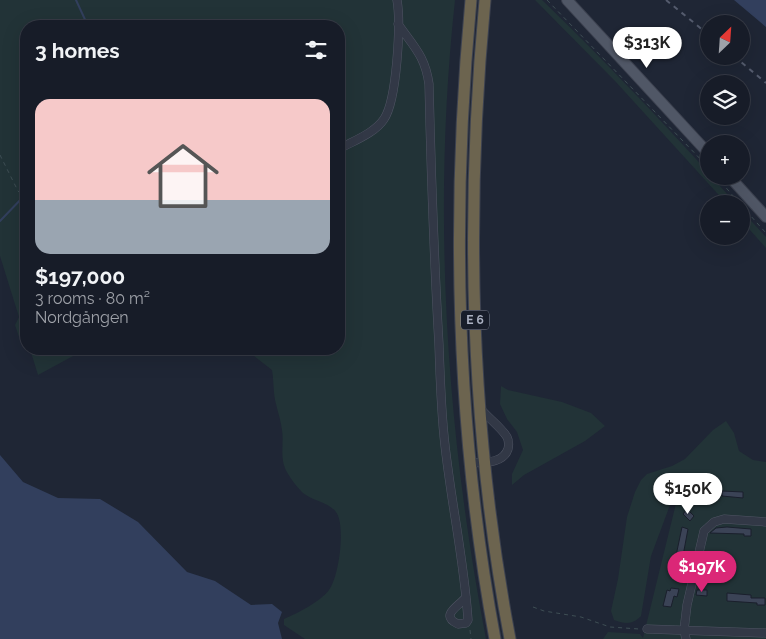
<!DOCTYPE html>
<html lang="en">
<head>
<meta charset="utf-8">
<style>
	:root { --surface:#171c28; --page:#242934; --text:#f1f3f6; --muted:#9ea1a8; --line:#363a45; --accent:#db2777 }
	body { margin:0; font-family:Raleway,sans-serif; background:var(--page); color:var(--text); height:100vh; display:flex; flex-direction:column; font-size:19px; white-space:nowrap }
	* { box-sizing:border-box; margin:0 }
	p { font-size:16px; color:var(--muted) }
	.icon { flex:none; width:28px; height:28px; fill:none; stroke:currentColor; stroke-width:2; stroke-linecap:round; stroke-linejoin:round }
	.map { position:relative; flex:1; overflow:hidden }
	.side { position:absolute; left:20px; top:20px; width:325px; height:335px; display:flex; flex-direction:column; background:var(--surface); border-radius:20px; box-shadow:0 5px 20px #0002,0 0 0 1px var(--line) }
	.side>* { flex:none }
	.needle { width:32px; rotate:25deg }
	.controls { position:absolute; left:700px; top:15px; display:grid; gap:10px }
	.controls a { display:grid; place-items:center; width:50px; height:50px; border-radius:50%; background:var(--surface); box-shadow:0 5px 20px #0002,0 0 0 1px var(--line); font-size:25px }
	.price { position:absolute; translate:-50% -42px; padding:0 11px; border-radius:18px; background:#fff; color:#222; font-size:16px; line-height:32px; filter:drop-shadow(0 1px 2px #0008) }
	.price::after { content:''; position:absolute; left:50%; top:30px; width:15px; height:11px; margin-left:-8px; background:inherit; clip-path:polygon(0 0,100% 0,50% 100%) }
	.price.selected { background:var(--accent); color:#fff }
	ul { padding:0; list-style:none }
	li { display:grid; align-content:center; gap:10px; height:265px; padding:0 15px }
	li+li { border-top:1px solid var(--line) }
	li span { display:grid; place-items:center; height:155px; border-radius:15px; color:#555 }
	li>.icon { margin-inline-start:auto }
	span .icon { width:90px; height:90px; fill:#fffc; stroke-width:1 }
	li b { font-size:21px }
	h2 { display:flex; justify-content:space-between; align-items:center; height:60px; padding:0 15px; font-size:21px }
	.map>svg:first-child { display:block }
	.green { fill:#223337 }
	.water { fill:#323f5d }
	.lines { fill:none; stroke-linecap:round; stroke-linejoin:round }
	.stream { stroke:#323f5d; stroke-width:2 }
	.building { fill:#3b4356; stroke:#1a1f2c }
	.minor-casing { stroke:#505564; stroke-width:9 }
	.major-casing { stroke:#3c414f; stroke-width:12 }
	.highway-casing { stroke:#3d4250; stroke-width:13 }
	.path { stroke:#3e4e54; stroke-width:1; stroke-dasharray:4 4; stroke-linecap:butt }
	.minor { stroke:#323846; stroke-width:8 }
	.major { stroke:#505766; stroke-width:10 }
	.highway { stroke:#6c644f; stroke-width:11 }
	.rail { stroke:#545b6d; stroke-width:2; stroke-dasharray:5 5; stroke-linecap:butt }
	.labels { text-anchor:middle; stroke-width:5; stroke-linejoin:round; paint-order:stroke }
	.shield { fill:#181d2a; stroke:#808595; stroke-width:1 }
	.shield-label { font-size:12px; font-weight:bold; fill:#acb2c3 }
</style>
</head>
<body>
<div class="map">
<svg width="766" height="639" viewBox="0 0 766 639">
	<rect width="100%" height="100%" fill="#1f2635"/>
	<path class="green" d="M0 0H455C432 212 446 430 486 639H305L284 625V619C298 613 320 602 329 590 339 577 346 525 336 512 329 503 315 501 306 495 300 492 287 474 285 468 280 456 284 442 282 430 281 421 278 413 276 404 273 393 274 381 272 370L245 349H339V26H26V341L19 337 15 325 19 317 0 256Z
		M535 0H542C600 56 655 114 709 173V176H711L736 204H727L615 81Z
		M741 210 766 237V248L741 220Z
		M30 349H86L38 375Z
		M501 386 508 390 562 402 591 413 605 426 585 441 524 475 512 485V474L523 450 517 432 507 419 500 404Z
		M726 421 734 433 739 451 753 460 766 462V639H603L608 632 640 634 643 638 680 487 676 489 651 556 641 616C632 625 626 624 614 620L611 611 618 579 627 517 635 492 641 480 647 474 672 466 685 459 713 430Z"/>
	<path class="water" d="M734 0H766V27Z
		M0 455 23 482 58 498 100 499 138 522 187 572 215 581 251 605 272 604 282 612 278 623 282 639H0Z"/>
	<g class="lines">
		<path class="stream" d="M76 0 88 26
			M0 221 26 194"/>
	</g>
	<path class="building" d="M722 491 743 492V498L722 496Z
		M687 509 694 516 690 521 683 514Z
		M682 527 688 529 679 577 672 575Z
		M727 527 751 529V536H744V534L710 533 716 528Z
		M671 588 679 589 677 597 674 596 671 607 663 606 667 590 670 591Z
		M697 590H707V596L696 595Z
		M727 593 751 595V598H765V605H757V603L727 601Z"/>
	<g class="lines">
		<g class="minor-casing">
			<path id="minor" d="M398 24C414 47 425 56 429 84 431 171 434 258 439 345 440 376 441 406 444 436 450 498 464 558 468 620L466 623 458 624C438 615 461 605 466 597
				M339 149C353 141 375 133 384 119 397 100 401 23 397 0
				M470 463C484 462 503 464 508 449 509 445 509 441 507 437 501 427 488 418 480 408
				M647 629 766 633
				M686 639 684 630 687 605 704 531 714 522 724 519 766 522"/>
		</g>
		<g class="major-casing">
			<path id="major" d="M567 0 709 154
				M729 176 766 217"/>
		</g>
		<g class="highway-casing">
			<path id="highway" d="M471 0C451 213 456 429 495 639
				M485 0C465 213 470 429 510 639"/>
		</g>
		<path class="path" d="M547 0 709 168
			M0 155 18 191 26 198
			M716 176 740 204
			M741 205 766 233
			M26 213 22 270 26 282
			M533 607 544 611 581 617 610 627 639 629
			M470 630 471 639"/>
		<use href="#minor" class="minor"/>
		<use href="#major" class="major"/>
		<use href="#highway" class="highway"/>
		<path class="rail" d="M666 0 709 35
			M734 56 766 83"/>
	</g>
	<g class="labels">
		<rect class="shield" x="461" y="310.5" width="28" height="19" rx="4"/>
		<g class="shield-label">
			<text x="475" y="324">E 6</text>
		</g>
	</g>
</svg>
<div class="controls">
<a><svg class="needle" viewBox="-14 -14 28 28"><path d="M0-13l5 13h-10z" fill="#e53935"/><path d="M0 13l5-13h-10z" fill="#9ea1a8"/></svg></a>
<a><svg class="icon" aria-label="layers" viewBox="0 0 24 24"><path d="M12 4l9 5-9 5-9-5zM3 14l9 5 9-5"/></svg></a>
<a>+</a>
<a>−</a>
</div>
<b class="price" style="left:647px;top:69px">$313K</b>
<b class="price" style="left:688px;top:515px">$150K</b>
<b class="price selected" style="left:702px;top:593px">$197K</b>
<section class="side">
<h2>3 homes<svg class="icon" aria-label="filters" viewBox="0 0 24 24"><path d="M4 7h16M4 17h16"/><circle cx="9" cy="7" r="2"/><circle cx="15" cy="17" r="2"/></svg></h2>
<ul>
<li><span style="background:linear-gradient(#f6c9c9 65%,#9aa5b1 0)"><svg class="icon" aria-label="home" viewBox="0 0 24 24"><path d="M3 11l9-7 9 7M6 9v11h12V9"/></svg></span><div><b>$197,000</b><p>3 rooms · 80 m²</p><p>Nordgången</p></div></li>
</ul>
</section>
</div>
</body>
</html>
